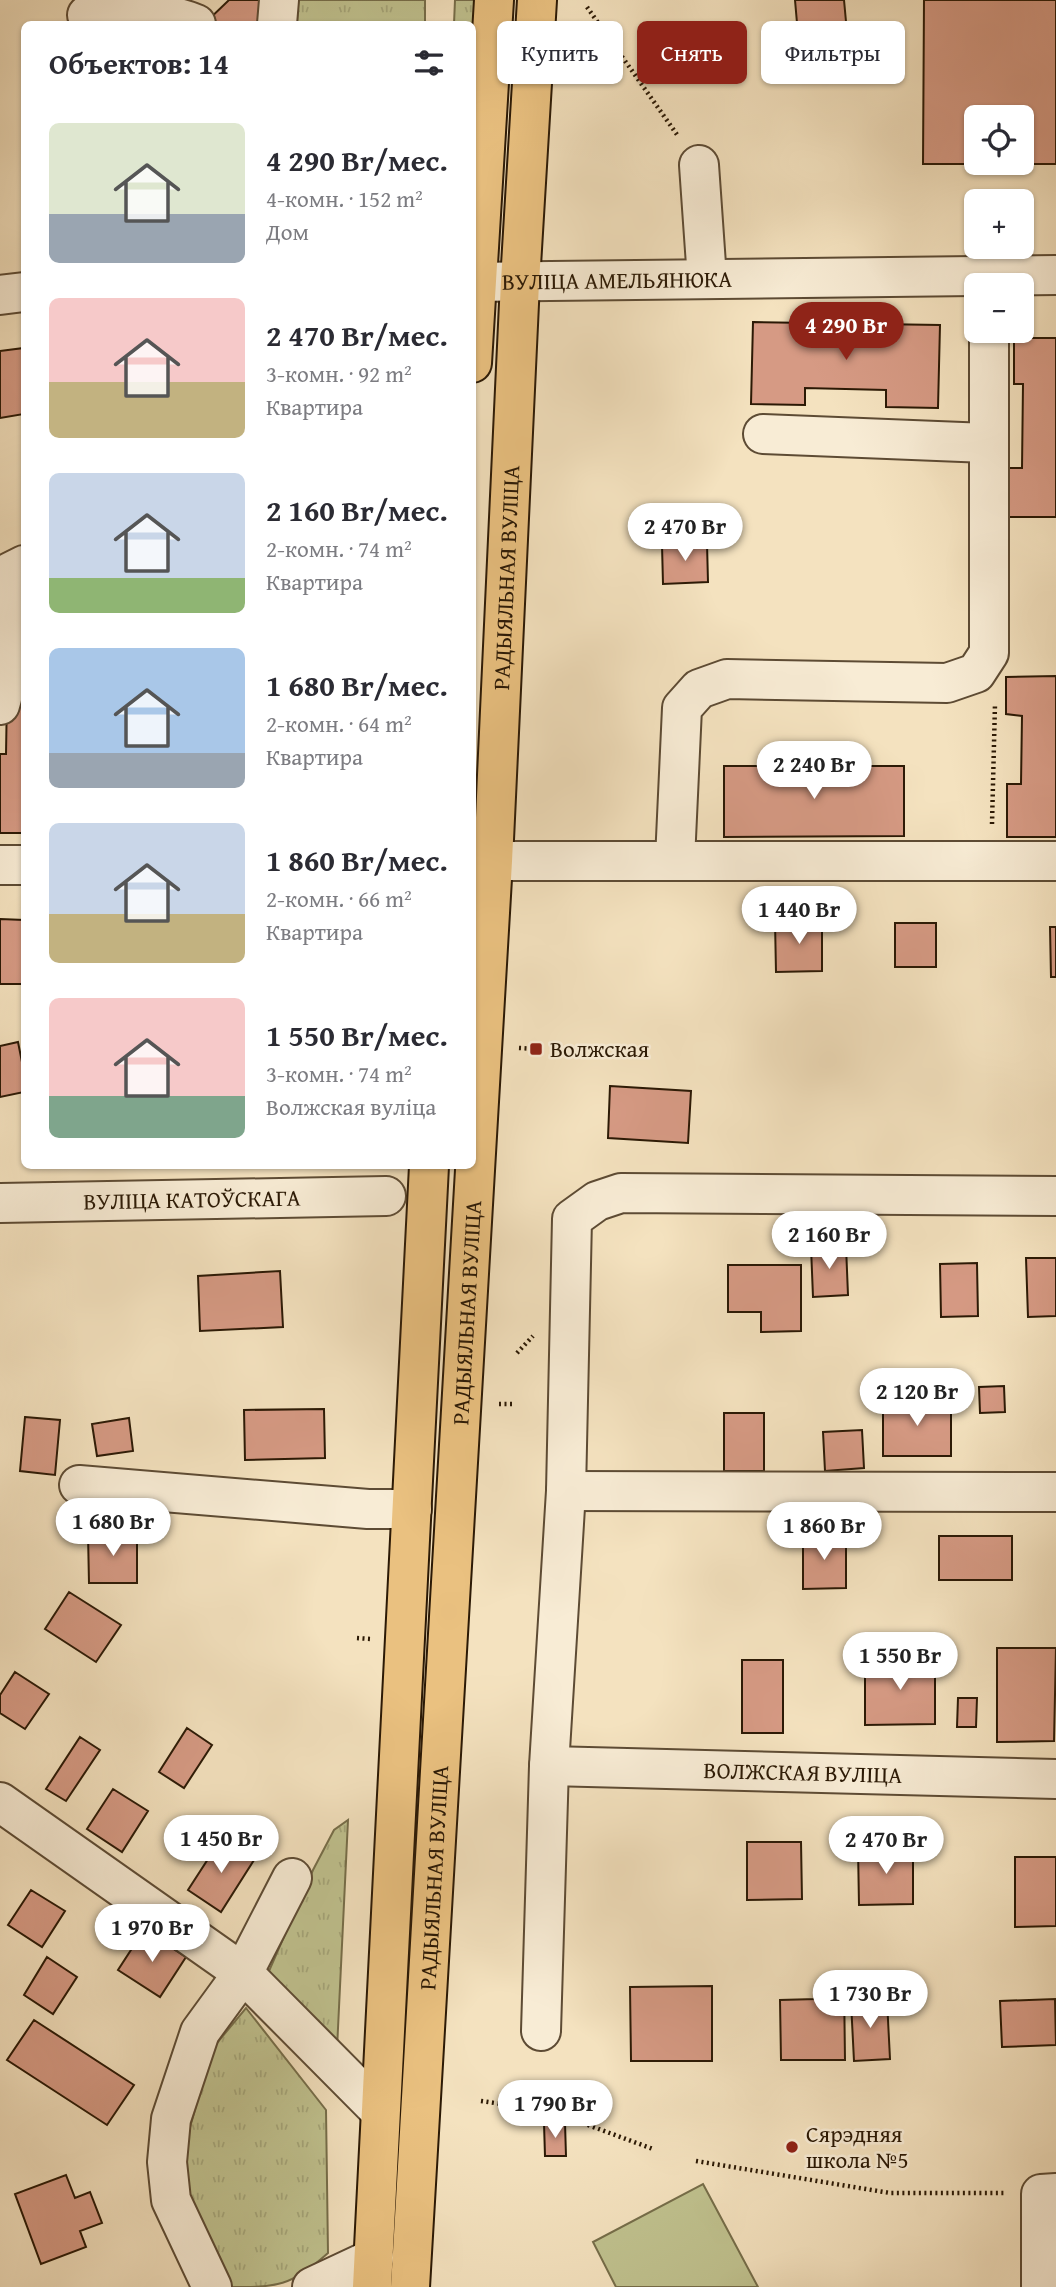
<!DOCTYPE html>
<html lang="ru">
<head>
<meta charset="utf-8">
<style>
	:root { --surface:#fff; --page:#f2f2f3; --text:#2b2b33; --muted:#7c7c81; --accent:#8f2418 }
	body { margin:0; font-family:"Gentium Book Plus",serif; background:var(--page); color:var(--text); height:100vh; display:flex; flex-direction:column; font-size:26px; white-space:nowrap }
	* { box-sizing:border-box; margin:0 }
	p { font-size:23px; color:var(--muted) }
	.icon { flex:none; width:38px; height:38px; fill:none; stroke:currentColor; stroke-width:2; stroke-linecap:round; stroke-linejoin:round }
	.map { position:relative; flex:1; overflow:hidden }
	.sheet { position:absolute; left:21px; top:21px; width:455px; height:1148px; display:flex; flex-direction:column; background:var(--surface); border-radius:10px; box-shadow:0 2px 5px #0004 }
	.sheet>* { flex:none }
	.top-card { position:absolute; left:497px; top:21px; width:453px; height:63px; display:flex; gap:14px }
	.controls { position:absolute; left:964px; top:105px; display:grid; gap:14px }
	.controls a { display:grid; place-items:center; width:70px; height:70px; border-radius:10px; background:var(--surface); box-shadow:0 2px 5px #0004; font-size:35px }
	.price { position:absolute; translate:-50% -60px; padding:0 16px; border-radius:24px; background:#fff; color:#222; font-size:23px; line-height:46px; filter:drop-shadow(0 2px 4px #0008) }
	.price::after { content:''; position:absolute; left:50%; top:42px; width:21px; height:16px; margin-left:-10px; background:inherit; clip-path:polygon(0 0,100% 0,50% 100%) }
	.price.selected { background:var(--accent); color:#fff }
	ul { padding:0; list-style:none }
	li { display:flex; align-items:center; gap:21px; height:175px; padding:0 28px }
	li span { display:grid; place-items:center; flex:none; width:196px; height:140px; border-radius:10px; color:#555 }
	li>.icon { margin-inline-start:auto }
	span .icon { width:84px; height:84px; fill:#fffc; stroke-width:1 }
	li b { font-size:30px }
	h2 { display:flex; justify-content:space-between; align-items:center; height:84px; padding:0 28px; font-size:30px }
	.pill { padding:0 24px; border-radius:10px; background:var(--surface); box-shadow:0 2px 5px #0004; font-size:24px; line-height:63px }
	.pill.selected { background:var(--accent); color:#fff }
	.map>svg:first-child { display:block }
	.grass { fill:url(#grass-tufts); stroke:#766e4a; stroke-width:2 }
	.garden { fill:#c0c28f; stroke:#766e4a; stroke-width:2 }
	.building { fill:#d69a84; stroke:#2b1905; stroke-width:2; fill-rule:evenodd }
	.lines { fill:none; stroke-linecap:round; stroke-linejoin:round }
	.minor-casing { stroke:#5d4b34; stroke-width:42 }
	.major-casing { stroke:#2b1905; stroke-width:42 }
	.path { stroke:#2b1905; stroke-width:4.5; stroke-dasharray:2 3.5; stroke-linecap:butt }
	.minor { stroke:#f8ecd5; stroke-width:38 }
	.major { stroke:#eac180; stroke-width:38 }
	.poi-dot { fill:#8f2418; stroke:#f8ecd5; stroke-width:2.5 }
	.labels { text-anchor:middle; stroke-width:5; stroke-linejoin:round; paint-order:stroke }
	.street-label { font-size:23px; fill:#2b1905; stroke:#f8ecd5 }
	.poi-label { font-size:23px; fill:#2b1905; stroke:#f8ecd5; text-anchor:start }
</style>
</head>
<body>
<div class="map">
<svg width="1056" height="2287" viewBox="0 0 1056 2287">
	<defs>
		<pattern id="grass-tufts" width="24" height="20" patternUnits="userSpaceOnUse" patternTransform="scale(1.75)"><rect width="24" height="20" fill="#c0c28f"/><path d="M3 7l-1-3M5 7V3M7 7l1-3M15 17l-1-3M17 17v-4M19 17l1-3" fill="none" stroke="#a5a67a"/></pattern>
	</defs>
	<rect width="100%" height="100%" fill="#f4e2bf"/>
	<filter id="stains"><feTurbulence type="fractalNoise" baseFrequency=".00286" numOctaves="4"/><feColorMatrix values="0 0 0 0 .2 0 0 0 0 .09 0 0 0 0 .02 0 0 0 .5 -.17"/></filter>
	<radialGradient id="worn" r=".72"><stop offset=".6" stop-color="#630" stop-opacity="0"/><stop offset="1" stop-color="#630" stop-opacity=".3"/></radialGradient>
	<path class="grass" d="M298 0H425V24H297Z
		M455 0H478L473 99 472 24H454Z
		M348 1820 337 2049 269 1971 313 1870 334 1830Z
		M246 2008 326 2110 328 2253C290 2287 278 2287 229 2287L178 2170 212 2049Z"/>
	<path class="garden" d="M703 2184 758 2287H616L593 2242Z"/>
	<path class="building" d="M229 0H261L262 24H204Z
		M795 0H844L850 65 801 69Z
		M924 0H1056V164H923ZM976 117H1022V163H976Z
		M753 322 940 325 938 408 886 407V390L805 388V405L751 404Z
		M1014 338H1056V517H1008L1009 468H1022L1023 384H1014Z
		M24 348V414L0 418V351Z
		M707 543 708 582 663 584 662 545Z
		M8 635H24V833H0V754H6Z
		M1056 676V837H1007V784H1021L1022 716 1006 714V677Z
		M724 766H904V836L724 837Z
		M0 919 24 920V984H0Z
		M775 921H822V971L776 972Z
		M895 923H936V967H895Z
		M1050 927H1056V977H1051Z
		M18 1042 24 1072V1092L0 1097V1046Z
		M610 1086 691 1091 688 1143 608 1138Z
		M846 1246 848 1295 813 1297 811 1247Z
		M1026 1258H1056V1316L1028 1317Z
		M977 1263 978 1316 941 1317 940 1264Z
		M728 1265H801V1331L761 1332V1312H728Z
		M280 1271 283 1327 200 1331 198 1276Z
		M1004 1386 1005 1412 980 1413 979 1387Z
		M951 1400V1456H883V1401Z
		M324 1409 325 1458 245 1460 244 1410Z
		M724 1413H764V1471H724Z
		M25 1417 60 1420 55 1475 20 1471Z
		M129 1418 133 1451 97 1456 92 1424Z
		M862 1430 864 1468 825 1471 823 1432Z
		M88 1534H137V1583H89Z
		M803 1536H846V1588L803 1589Z
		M939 1536H1012V1580H939Z
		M69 1592 121 1625 96 1662 45 1629Z
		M997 1648H1056L1054 1741 997 1742Z
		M865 1659H935V1724L865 1725Z
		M742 1660H783V1733H742Z
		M15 1672 49 1694 25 1729 0 1713V1695Z
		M958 1698H977L976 1727H957Z
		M187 1728 212 1745 184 1788 159 1772Z
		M80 1737 100 1750 66 1801 46 1789Z
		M113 1789 148 1811 122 1852 87 1829Z
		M221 1839 254 1860 221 1912 188 1890Z
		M747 1842H801L802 1899 747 1900Z
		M858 1848H913V1904L859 1905Z
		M1015 1857H1056V1926L1015 1927Z
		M31 1890 65 1911 42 1947 8 1925Z
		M144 1930 186 1957 160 1997 118 1970Z
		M47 1957 77 1977 53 2014 24 1995Z
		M816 1984H844L845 2060H781L780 2000 816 1999Z
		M712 1986V2061H631L630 1987Z
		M1055 1999 1056 2045 1002 2047 1000 2001Z
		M887 2000 890 2059 854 2061 851 2002Z
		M34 2020 134 2085 107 2125 7 2060Z
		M544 2123H565L566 2156H545Z
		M66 2175 75 2198 90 2192 102 2223 80 2231 86 2247 41 2264 15 2194Z"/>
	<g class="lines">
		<g class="minor-casing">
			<g id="minor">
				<path d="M87 15C124 14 161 9 196 24"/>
				<path d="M277 24 279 0"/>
				<path d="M699 165 707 279"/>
				<path id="s1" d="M472 282 1056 275"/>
				<path d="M0 295 24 292"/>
				<path d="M763 434 987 443"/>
				<path d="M0 705C14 662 0 615 10 572L24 565"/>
				<path d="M675 860 682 708 699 689 727 679 947 683 976 673 989 653V331"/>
				<path d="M472 861H1056"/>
				<path d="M0 865H24"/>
				<path id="s2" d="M0 1203 386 1196"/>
				<path d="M79 1485 368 1509H412"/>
				<path d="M566 1491 1056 1492"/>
				<path id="s3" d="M549 1766 1056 1779"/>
				<path d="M0 1802 243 1973 380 2111"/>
				<path d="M541 2031 549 1766 566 1491 572 1219 597 1201 621 1193 1056 1196"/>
				<path d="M212 2287 171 2200 167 2162 171 2119 200 2032 243 1973 292 1878"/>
				<path d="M312 2287 374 2258"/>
				<path d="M1041 2287V2194L1056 2193"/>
			</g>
		</g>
		<g class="major-casing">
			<g id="major">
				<path d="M472 363 494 0"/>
				<path d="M372 2287 429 1166"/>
				<path id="s4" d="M410 2287 493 861 520 282 537 0"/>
			</g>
		</g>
		<path class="path" d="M587 7 678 136
			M992 824 995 704
			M519 1048 536 1049
			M517 1353 533 1336
			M499 1404H514
			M357 1638 371 1639
			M481 2101 550 2111 653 2149
			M696 2161 890 2193H1005"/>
		<use href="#minor" class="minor"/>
		<use href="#major" class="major"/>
	</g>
	<g class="poi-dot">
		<rect x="529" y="1042" width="14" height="14" rx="3.5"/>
		<circle cx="792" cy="2147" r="7"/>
	</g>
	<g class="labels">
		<g class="street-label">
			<text dy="8" stroke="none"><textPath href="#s1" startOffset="145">ВУЛІЦА АМЕЛЬЯНЮКА</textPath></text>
			<text dy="8" stroke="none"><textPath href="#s4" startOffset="1712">РАДЫЯЛЬНАЯ ВУЛІЦА</textPath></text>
			<text dy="8" stroke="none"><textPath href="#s2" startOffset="192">ВУЛІЦА КАТОЎСКАГА</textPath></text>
			<text dy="8" stroke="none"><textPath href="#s4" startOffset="976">РАДЫЯЛЬНАЯ ВУЛІЦА</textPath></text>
			<text dy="8" stroke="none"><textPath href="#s3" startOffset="254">ВОЛЖСКАЯ ВУЛІЦА</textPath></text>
			<text dy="8" stroke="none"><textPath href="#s4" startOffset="410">РАДЫЯЛЬНАЯ ВУЛІЦА</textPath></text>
		</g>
		<g class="poi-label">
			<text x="550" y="1057">Волжская</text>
			<text x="806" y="2142">Сярэдняя<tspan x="806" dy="26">школа №5</tspan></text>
		</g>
	</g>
	<rect width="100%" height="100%" filter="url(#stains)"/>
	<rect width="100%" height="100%" fill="url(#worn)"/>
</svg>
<div class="controls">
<a><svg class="icon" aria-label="locate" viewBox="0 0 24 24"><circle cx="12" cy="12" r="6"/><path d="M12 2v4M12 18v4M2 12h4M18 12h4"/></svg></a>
<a>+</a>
<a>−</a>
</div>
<b class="price selected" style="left:846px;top:362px">4 290 Br</b>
<b class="price" style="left:685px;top:563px">2 470 Br</b>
<b class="price" style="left:814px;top:801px">2 240 Br</b>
<b class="price" style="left:799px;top:946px">1 440 Br</b>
<b class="price" style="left:829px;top:1271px">2 160 Br</b>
<b class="price" style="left:917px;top:1428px">2 120 Br</b>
<b class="price" style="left:113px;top:1558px">1 680 Br</b>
<b class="price" style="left:824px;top:1562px">1 860 Br</b>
<b class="price" style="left:900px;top:1692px">1 550 Br</b>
<b class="price" style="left:221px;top:1875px">1 450 Br</b>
<b class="price" style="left:886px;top:1876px">2 470 Br</b>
<b class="price" style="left:152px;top:1964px">1 970 Br</b>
<b class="price" style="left:870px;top:2030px">1 730 Br</b>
<b class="price" style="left:555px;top:2140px">1 790 Br</b>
<div class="top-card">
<a class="pill">Купить</a>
<a class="pill selected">Снять</a>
<a class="pill">Фильтры</a>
</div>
<section class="sheet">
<h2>Объектов: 14<svg class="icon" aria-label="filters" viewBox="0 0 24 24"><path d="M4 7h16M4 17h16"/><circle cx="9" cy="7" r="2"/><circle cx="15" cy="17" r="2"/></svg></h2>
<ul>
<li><span style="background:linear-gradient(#dfe7d0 65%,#9aa5b1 0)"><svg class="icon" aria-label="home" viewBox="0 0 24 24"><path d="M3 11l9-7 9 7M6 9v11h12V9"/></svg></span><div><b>4 290 Br/мес.</b><p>4-комн. · 152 m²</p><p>Дом</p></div></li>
<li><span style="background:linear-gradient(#f6c9c9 60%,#c2b280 0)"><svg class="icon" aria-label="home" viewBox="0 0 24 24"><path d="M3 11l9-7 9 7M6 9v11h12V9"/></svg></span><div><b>2 470 Br/мес.</b><p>3-комн. · 92 m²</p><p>Квартира</p></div></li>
<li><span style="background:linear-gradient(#c9d6e8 75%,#8fb573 0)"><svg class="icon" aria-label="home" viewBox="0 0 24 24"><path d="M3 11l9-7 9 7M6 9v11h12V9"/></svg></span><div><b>2 160 Br/мес.</b><p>2-комн. · 74 m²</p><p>Квартира</p></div></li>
<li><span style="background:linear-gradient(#a9c7e8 75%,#9aa5b1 0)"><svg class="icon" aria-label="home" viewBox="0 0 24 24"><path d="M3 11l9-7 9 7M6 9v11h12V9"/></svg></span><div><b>1 680 Br/мес.</b><p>2-комн. · 64 m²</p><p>Квартира</p></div></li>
<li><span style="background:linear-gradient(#c9d6e8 65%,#c2b280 0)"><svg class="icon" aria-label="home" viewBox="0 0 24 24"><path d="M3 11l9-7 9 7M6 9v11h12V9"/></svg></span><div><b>1 860 Br/мес.</b><p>2-комн. · 66 m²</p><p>Квартира</p></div></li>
<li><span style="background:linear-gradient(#f6c9c9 70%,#7fa58c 0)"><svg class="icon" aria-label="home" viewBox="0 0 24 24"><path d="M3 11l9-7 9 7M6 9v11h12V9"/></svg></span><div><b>1 550 Br/мес.</b><p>3-комн. · 74 m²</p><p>Волжская вуліца</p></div></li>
</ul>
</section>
</div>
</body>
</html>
